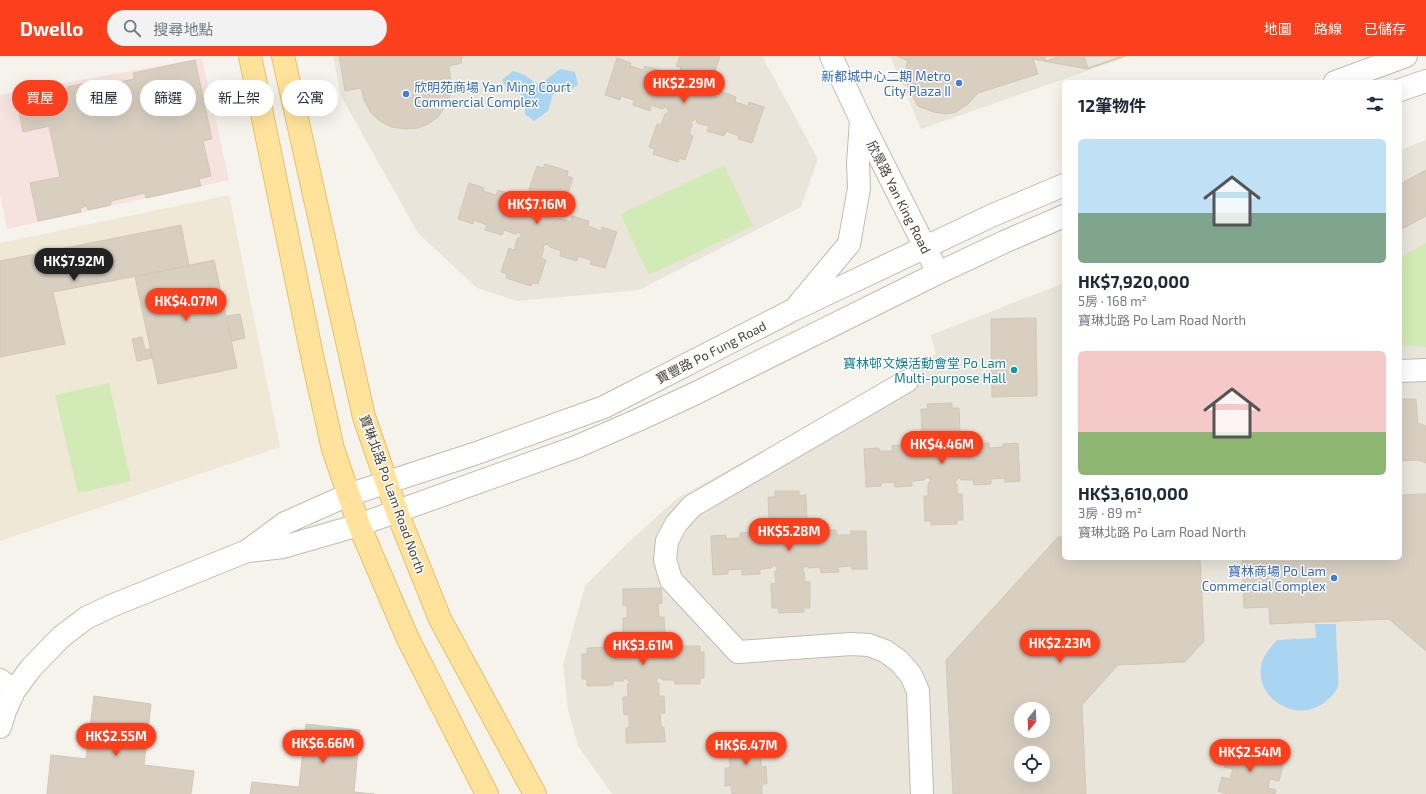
<!DOCTYPE html>
<html lang="zh-TW">
<head>
<meta charset="utf-8">
<style>
	:root { --surface:#fff; --page:#f2f2f3; --text:#1f2937; --muted:#747a83; --accent:#fc3f1d }
	body { margin:0; font-family:"Exo 2","Noto Sans TC",sans-serif; background:var(--page); color:var(--text); height:100vh; display:flex; flex-direction:column; font-size:15px; white-space:nowrap }
	* { box-sizing:border-box; margin:0 }
	p { font-size:13px; color:var(--muted) }
	.icon { flex:none; width:22px; height:22px; fill:none; stroke:currentColor; stroke-width:2; stroke-linecap:round; stroke-linejoin:round }
	.map { position:relative; flex:1; overflow:hidden }
	.sheet { position:absolute; left:1062px; top:24px; width:340px; height:480px; display:flex; flex-direction:column; background:var(--surface); border-radius:6px; box-shadow:0 4px 16px #0002 }
	.sheet>* { flex:none }
	.banner { position:absolute; left:12px; top:24px; width:380px; height:36px; display:flex; gap:8px }
	.needle { width:26px; rotate:198deg }
	.tools { position:absolute; left:1014px; top:646px; display:grid; gap:8px }
	.tools a { display:grid; place-items:center; width:36px; height:36px; border-radius:50%; background:var(--surface); box-shadow:0 4px 16px #0002; font-size:20px }
	.price { position:absolute; translate:-50% -34px; padding:0 9px; border-radius:14px; background:var(--accent); color:#fff; font-size:13px; line-height:26px; filter:drop-shadow(0 1px 2px #0008) }
	.price::after { content:''; position:absolute; left:50%; top:24px; width:12px; height:9px; margin-left:-6px; background:inherit; clip-path:polygon(0 0,100% 0,50% 100%) }
	.price.on { background:#222; color:#fff }
	ul { padding:0; list-style:none }
	li { display:grid; align-content:center; gap:8px; height:212px; padding:0 16px }
	li span { display:grid; place-items:center; height:124px; border-radius:6px; color:#555 }
	li>.icon { margin-inline-start:auto }
	span .icon { width:72px; height:72px; fill:#fffc; stroke-width:1 }
	li b { font-size:17px }
	h2 { display:flex; justify-content:space-between; align-items:center; height:48px; padding:0 16px; font-size:17px }
	.tag { padding:0 14px; border-radius:18px; background:var(--surface); box-shadow:0 4px 16px #0002; font-size:14px; line-height:36px }
	.tag.on { background:var(--accent); color:#fff }
	header { display:flex; align-items:center; gap:24px; box-sizing:border-box; height:56px; padding:0 20px; background:var(--accent); color:#fff }
	header strong { font-size:19px }
	nav { display:flex; gap:22px; margin-inline-start:auto; font-size:14px }
	.search { width:280px; height:36px; background:var(--page); display:flex; align-items:center; gap:10px; box-sizing:border-box; padding:0 14px; border-radius:22px; color:var(--muted); font-size:15px }
	.map>svg:first-child { display:block }
	.residential { fill:#eae5da; fill-rule:evenodd }
	.education { fill:#efe8d6 }
	.medical { fill:#f6e3e0 }
	.green { fill:#d2eab5 }
	.water { fill:#a9d4f2 }
	.building { fill:#d8cfc1; stroke:#d3c7b4; fill-rule:evenodd }
	.lines { fill:none; stroke-linecap:round; stroke-linejoin:round }
	.minor-casing { stroke:#c2bbae; stroke-width:24 }
	.major-casing { stroke:#e6c16a; stroke-width:24 }
	.minor { stroke:#fff; stroke-width:22 }
	.major { stroke:#ffe39c; stroke-width:22 }
	.shop-dot { fill:#3f7fe0; stroke:#fff; stroke-width:1.5 }
	.culture-dot { fill:#0f9aa8; stroke:#fff; stroke-width:1.5 }
	.labels { text-anchor:middle; stroke-width:3; stroke-linejoin:round; paint-order:stroke }
	.shop-label { font-size:13px; fill:#366cbe; stroke:#fff; text-anchor:end }
	.street-label { font-size:13px; fill:#4b4439; stroke:#fff }
	.culture-label { font-size:13px; fill:#0d838f; stroke:#fff; text-anchor:end }
</style>
</head>
<body>
<header>
<strong>Dwello</strong>
<div class="search"><svg class="icon" aria-label="search" viewBox="0 0 24 24"><circle cx="10" cy="10" r="6"/><path d="M15 15l6 6"/></svg>搜尋地點</div>
<nav><a>地圖</a><a>路線</a><a>已儲存</a></nav>
</header>
<div class="map">
<svg width="1426" height="738" viewBox="0 0 1426 738">
	<rect width="100%" height="100%" fill="#f6f3ec"/>
	<path class="residential" d="M333 0H762L818 103 801 151 639 234 517 245 477 232 418 177 341 40Z
		M890 0H1130L921 73Z
		M1426 84V738H612L578 690 568 654 563 609 585 530 630 485 676 443 936 298 931 279 1064 227V502H1400V94ZM1021 653H1043V675H1021ZM1021 697H1043V719H1021Z"/>
	<path class="education" d="M229 139 280 391 0 485V187Z"/>
	<path class="medical" d="M202 2 229 124 7 173 0 139V39Z"/>
	<path class="green" d="M724 109 753 170 649 219 620 158Z
		M1426 187V291L1400 289V202Z
		M109 327 131 425 78 437 55 339Z"/>
	<path class="water" d="M560 13 575 16 578 29 566 35 553 38 548 55 534 65 525 58V44L518 36 508 34 502 24 513 15 525 19 535 27 543 26Z
		M1315 568H1336C1336 583 1337 598 1338 614 1338 618 1339 625 1338 629 1337 635 1330 642 1325 646 1296 669 1252 641 1262 606 1265 597 1271 591 1277 584L1316 582Z"/>
	<path class="building" d="M339 0H461L462 7 449 10 451 26 450 40 445 51 438 61 428 68 418 72 405 73 391 71 380 65 371 57 364 44 361 32 345 35Z
		M680 0H720L713 21 710 20 706 31 700 34 702 39 707 38 718 41 720 35 736 41 735 46 748 50 749 46 764 51 752 87 738 83 739 80 726 75 724 80 707 75 709 70 697 67 696 63 691 66 692 69 689 78 693 80 685 104 679 102 678 106 653 98 655 93 649 91 657 68 661 69 665 58 669 56 666 51 662 53 651 49 650 55 633 49 634 44 621 40 620 44 605 39 617 2 631 7 630 10 643 14 645 10 662 15 661 20 672 23 674 26 679 23 678 20 681 11 676 10Z
		M897 0H1125L1087 13 1033 3 1038 18 978 37 968 48 956 56 947 58 933 56 918 50 910 36 904 18 908 5Z
		M1044 0H1061L1046 5Z
		M1084 0H1123L1088 12Z
		M195 4 212 83 203 85 211 120 199 123 201 130 146 142 145 137 111 145V149L88 154 87 150 80 152 81 156 38 165 30 127 60 121 49 70 23 76 16 41 57 32 58 37 68 35 67 31 95 25 96 31 134 23 133 17Z
		M545 108 568 115 567 120 573 122 565 146 562 144 558 156 553 159 555 164 559 162 571 166 572 160 589 165 588 170 601 175 602 171 617 176 605 212 590 208 591 204 578 200 577 205 560 200 561 195 550 191 548 188 543 190 544 193 541 202 546 204 538 228 532 227 531 230 506 222 507 218 501 216 509 192 514 194 517 183 522 180 519 176 515 178 504 174 502 179 485 174 487 169 474 164 473 168 458 163 469 127 484 132 483 135 496 139 498 134 514 139 513 144 525 147 526 151 532 148 530 145 533 136 529 134 537 110 543 112Z
		M1426 114V160L1400 174V128Z
		M181 169 189 210 53 236 65 288 0 301V205Z
		M214 204 237 312 158 328 135 221Z
		M240 258 245 282 232 285 227 260Z
		M1036 262 1037 340 992 341 991 263Z
		M142 281 145 294 150 293 152 302 137 305 132 283Z
		M1400 343H1416L1418 367 1426 370V407L1418 404 1400 405Z
		M952 347V352H959L960 376 956 377 957 389 953 393 957 397 960 394H971V388L989 387V392L1003 391V388L1018 387 1020 425 1005 426V422L991 423V428L974 429 973 424H961L959 422 955 426 957 429V438H962L963 464H957V468L931 469V465H925L924 440H928V428L931 424 927 421 924 424 912 425V430L895 431 894 426 881 427V430L866 431 864 393 879 392V395H893L892 390 910 388V394L922 393 925 395 929 390 927 388 926 378 922 379 921 353H928L927 348Z
		M775 435H799V440L806 439 807 464H804V476L800 481 804 485 807 482 819 481V475L836 474 837 479H851L850 475H866L867 513H852V510L838 511 839 516 821 517 820 511 809 512 806 510 802 514 804 516 805 526H810V552H804V556L779 557 778 552H772L771 528 776 527 775 516 778 512 774 509 771 512 760 513V518L742 519V513L728 514V518L713 519 711 480 726 479V483L740 482V477L757 476 758 481 770 480 772 483 776 478 774 476V466H769L768 441H775Z
		M1426 438V595L1389 563 1270 568 1269 551 1244 552 1242 502H1400V439Z
		M1058 481H1064V502H1200L1204 585 1185 606 1118 609 1082 649 1086 738H953L946 604ZM1021 653H1043V675H1021ZM1021 697H1043V719H1021Z
		M661 532 662 547 658 548 659 561H664L665 579H659L660 591 658 593 661 597 664 595H674V590H700V596H704V622H700V628H675L674 624H663L659 621 656 625 659 628V640H664L665 657H660L661 671H664L665 686 626 687V672H629V658L624 659 623 641H628L627 629 630 626 625 622 623 625H613V629L587 630V623H582V598H587V592L611 591 612 595H624L628 599 632 595 629 592V580H623V562H627V549H623V533Z
		M94 640 151 648 144 709 194 715 191 738H47L51 699 86 703Z
		M306 668 360 674 354 736 374 738H250L252 726 299 731Z
		M764 682V697H761V711L766 710 767 728H762V738H732L731 729 725 730V712H730L729 698H726L725 683Z
		M1229 691 1284 705 1279 725 1270 723 1268 732 1276 734 1275 738H1227L1218 735 1222 721 1230 723 1233 713 1224 711Z"/>
	<g class="lines">
		<g class="minor-casing">
			<path id="minor" d="M831 0 861 64 932 205
				M1335 26 1406 0
				M1400 34 1426 25
				M798 249 849 188 859 132 858 107 861 65
				M1400 315 1426 314
				M907 325 692 450 676 468 667 485 665 504 671 524 738 596 851 588 869 589 885 595 899 605 911 619 918 635 922 738
				M248 495 283 491 359 469 576 391 638 364 696 337 938 217 1004 186 1064 160
				M0 624 14 635
				M0 671 5 655 14 635 31 612 61 581 86 562 111 550 247 495 285 467 348 439 474 398 604 351 793 254 993 159 1064 129"/>
		</g>
		<g class="major-casing">
			<path id="major" d="M250 0 313 304 333 393 359 469 408 583 487 738
				M283 0 364 361 397 456 440 563 535 738"/>
		</g>
		<use href="#minor" class="minor"/>
		<use href="#major" class="major"/>
	</g>
	<g class="shop-dot">
		<circle cx="959" cy="27" r="4"/>
		<circle cx="406" cy="38" r="4"/>
		<circle cx="1334" cy="522" r="4"/>
	</g>
	<circle class="culture-dot" cx="1014" cy="314" r="4"/>
	<g class="labels">
		<g class="shop-label">
			<text x="951" y="25">新都城中心二期 Metro<tspan x="951" dy="15">City Plaza II</tspan></text>
			<text x="414" y="36" text-anchor="start">欣明苑商場 Yan Ming Court<tspan x="414" dy="15">Commercial Complex</tspan></text>
			<text x="1326" y="520">寶林商場 Po Lam<tspan x="1326" dy="15">Commercial Complex</tspan></text>
		</g>
		<g class="street-label">
			<text transform="translate(899 141) rotate(63)" y="5">欣景路 Yan King Road</text>
			<text transform="translate(711 296) rotate(-27)" y="5">寶豐路 Po Fung Road</text>
			<text transform="translate(393 438) rotate(70)" y="5">寶琳北路 Po Lam Road North</text>
		</g>
		<g class="culture-label">
			<text x="1006" y="312">寶林邨文娛活動會堂 Po Lam<tspan x="1006" dy="15">Multi-purpose Hall</tspan></text>
		</g>
	</g>
</svg>
<div class="tools">
<a><svg class="needle" viewBox="-14 -14 28 28"><path d="M0-13l5 13h-10z" fill="#e53935"/><path d="M0 13l5-13h-10z" fill="#747a83"/></svg></a>
<a><svg class="icon" aria-label="locate" viewBox="0 0 24 24"><circle cx="12" cy="12" r="6"/><path d="M12 2v4M12 18v4M2 12h4M18 12h4"/></svg></a>
</div>
<b class="price" style="left:684px;top:48px">HK$2.29M</b>
<b class="price" style="left:537px;top:169px">HK$7.16M</b>
<b class="price on" style="left:74px;top:226px">HK$7.92M</b>
<b class="price" style="left:186px;top:266px">HK$4.07M</b>
<b class="price" style="left:942px;top:409px">HK$4.46M</b>
<b class="price" style="left:789px;top:496px">HK$5.28M</b>
<b class="price" style="left:1060px;top:608px">HK$2.23M</b>
<b class="price" style="left:643px;top:610px">HK$3.61M</b>
<b class="price" style="left:116px;top:701px">HK$2.55M</b>
<b class="price" style="left:323px;top:708px">HK$6.66M</b>
<b class="price" style="left:746px;top:710px">HK$6.47M</b>
<b class="price" style="left:1250px;top:717px">HK$2.54M</b>
<div class="banner">
<a class="tag on">買屋</a>
<a class="tag">租屋</a>
<a class="tag">篩選</a>
<a class="tag">新上架</a>
<a class="tag">公寓</a>
</div>
<section class="sheet">
<h2>12筆物件<svg class="icon" aria-label="filters" viewBox="0 0 24 24"><path d="M4 7h16M4 17h16"/><circle cx="9" cy="7" r="2"/><circle cx="15" cy="17" r="2"/></svg></h2>
<ul>
<li><span style="background:linear-gradient(#bfe0f5 60%,#7fa58c 0)"><svg class="icon" aria-label="home" viewBox="0 0 24 24"><path d="M3 11l9-7 9 7M6 9v11h12V9"/></svg></span><div><b>HK$7,920,000</b><p>5房 · 168 m²</p><p>寶琳北路 Po Lam Road North</p></div></li>
<li><span style="background:linear-gradient(#f6c9c9 65%,#8fb573 0)"><svg class="icon" aria-label="home" viewBox="0 0 24 24"><path d="M3 11l9-7 9 7M6 9v11h12V9"/></svg></span><div><b>HK$3,610,000</b><p>3房 · 89 m²</p><p>寶琳北路 Po Lam Road North</p></div></li>
</ul>
</section>
</div>
</body>
</html>
